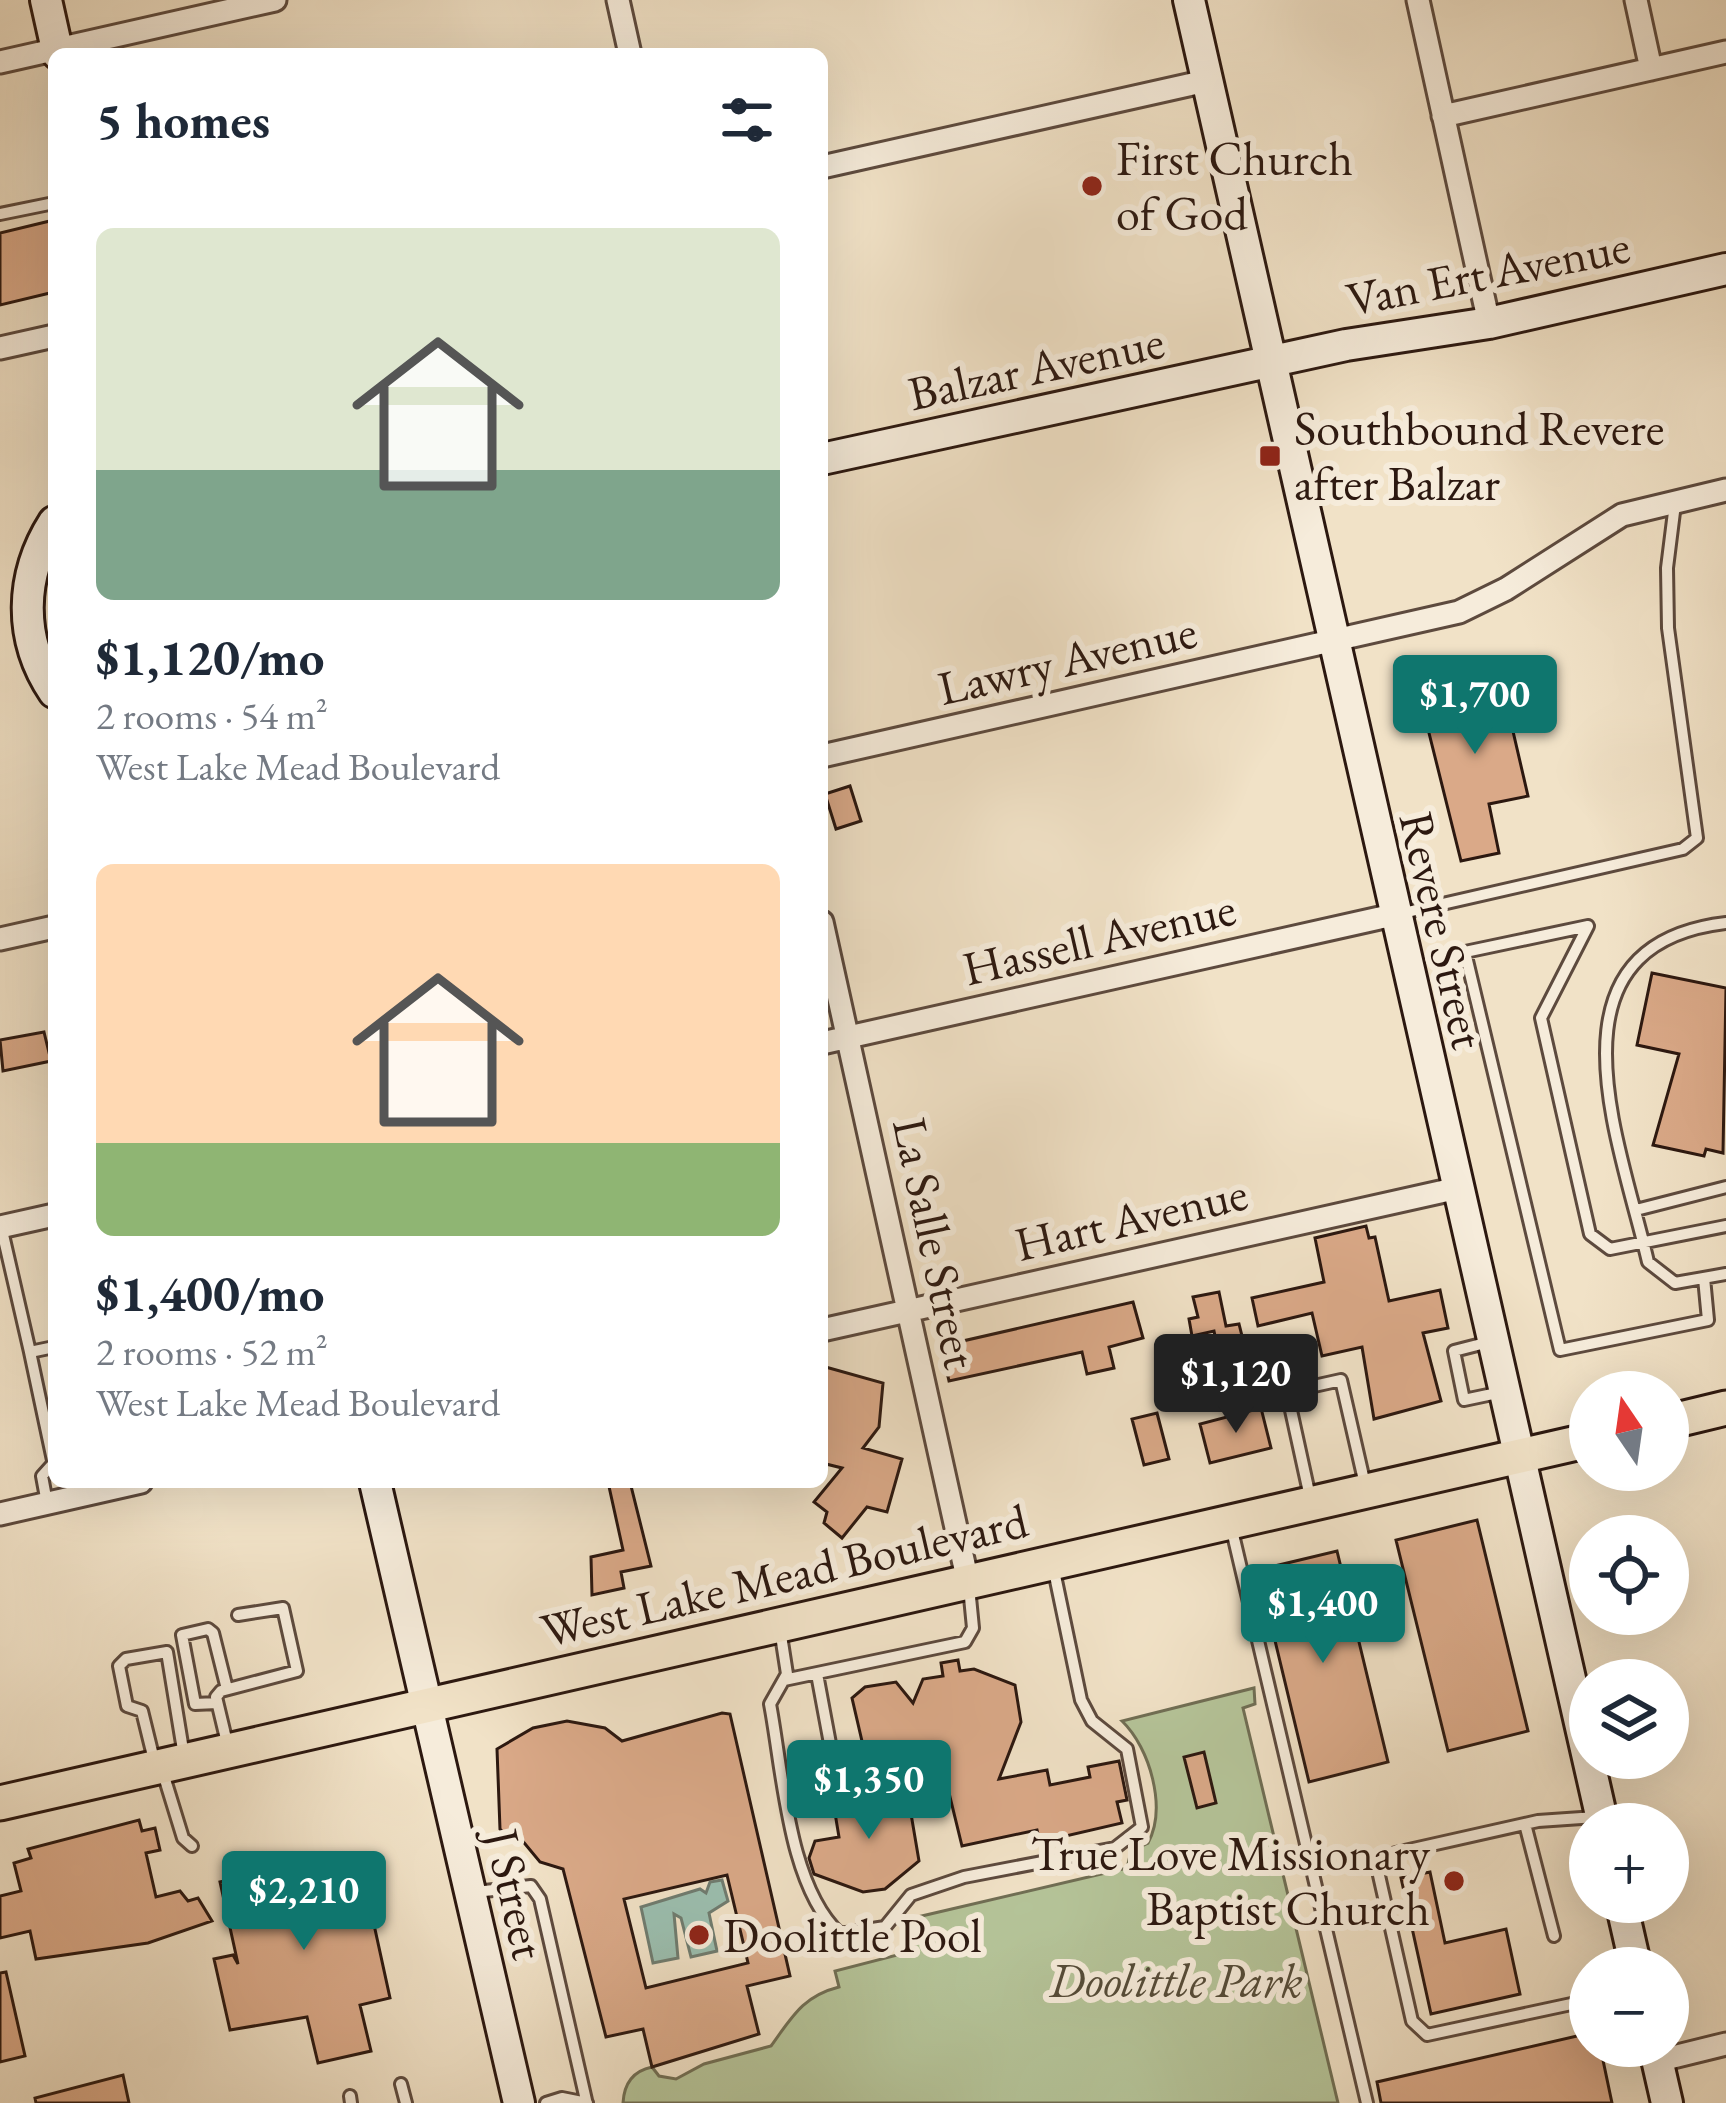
<!DOCTYPE html>
<html lang="en">
<head>
<meta charset="utf-8">
<style>
	:root { --surface:#fff; --page:#f6f6f7; --text:#1f2937; --muted:#747a83; --accent:#0f766e }
	body { margin:0; font-family:"EB Garamond",serif; background:var(--page); color:var(--text); height:100vh; display:flex; flex-direction:column; font-size:45px; white-space:nowrap }
	* { box-sizing:border-box; margin:0 }
	p { font-size:39px; color:var(--muted) }
	.icon { flex:none; width:66px; height:66px; fill:none; stroke:currentColor; stroke-width:2; stroke-linecap:round; stroke-linejoin:round }
	.map { position:relative; flex:1; overflow:hidden }
	.side { position:absolute; left:48px; top:48px; width:780px; height:1440px; display:flex; flex-direction:column; background:var(--surface); border-radius:18px; box-shadow:0 12px 48px #0002 }
	.side>* { flex:none }
	.needle { width:78px; rotate:347deg }
	.fabs { position:absolute; left:1569px; top:1371px; display:grid; gap:24px }
	.fabs a { display:grid; place-items:center; width:120px; height:120px; border-radius:50%; background:var(--surface); box-shadow:0 12px 48px #0002; font-size:60px }
	.price { position:absolute; translate:-50% -102px; padding:0 27px; border-radius:12px; background:var(--accent); color:#fff; font-size:39px; line-height:78px; filter:drop-shadow(0 3px 6px #0008) }
	.price::after { content:''; position:absolute; left:50%; top:72px; width:36px; height:27px; margin-left:-18px; background:inherit; clip-path:polygon(0 0,100% 0,50% 100%) }
	.price.selected { background:#222; color:#fff }
	ul { padding:0; list-style:none }
	li { display:grid; align-content:center; gap:24px; height:636px; padding:0 48px }
	li span { display:grid; place-items:center; height:372px; border-radius:18px; color:#555 }
	li>.icon { margin-inline-start:auto }
	span .icon { width:216px; height:216px; fill:#fffc; stroke-width:1 }
	li b { font-size:51px }
	h2 { display:flex; justify-content:space-between; align-items:center; height:144px; padding:0 48px; font-size:51px }
	.map>svg:first-child { display:block }
	.green { fill:#b5c499; stroke:#706e54; stroke-width:3 }
	.water { fill:#9bbfb0; stroke:#6f7c70; stroke-width:3 }
	.building { fill:#daa988; stroke:#2c1810; stroke-width:3; fill-rule:evenodd }
	.lines { fill:none; stroke-linecap:round; stroke-linejoin:round }
	.lane-casing { stroke:#5d4a3e; stroke-width:16 }
	.street-casing { stroke:#5d4a3e; stroke-width:27 }
	.secondary-casing { stroke:#2c1810; stroke-width:36 }
	.primary-casing { stroke:#2c1810; stroke-width:39 }
	.lane { stroke:#f6ecdb; stroke-width:10 }
	.street { stroke:#f6ecdb; stroke-width:21 }
	.secondary { stroke:#f6ecdb; stroke-width:30 }
	.primary { stroke:#f1e2c7; stroke-width:33 }
	.poi-dot { fill:#8f2418; stroke:#f6ecdb; stroke-width:4.5 }
	.labels { text-anchor:middle; stroke-width:12; stroke-linejoin:round; paint-order:stroke }
	.poi-label { font-size:48px; fill:#2c1810; stroke:#f6ecdb; text-anchor:start }
	.street-label { font-size:48px; fill:#2c1810; stroke:#f6ecdb }
	.park-label { font-size:48px; font-style:italic; fill:#554c39; stroke:#f6ecdb }
</style>
</head>
<body>
<div class="map">
<svg width="1726" height="2103" viewBox="0 0 1726 2103">
	<rect width="100%" height="100%" fill="#f1e2c7"/>
	<filter id="stains"><feTurbulence type="fractalNoise" baseFrequency=".00167" numOctaves="4"/><feColorMatrix values="0 0 0 0 .2 0 0 0 0 .09 0 0 0 0 .02 0 0 0 .5 -.17"/></filter>
	<radialGradient id="worn" r=".72"><stop offset=".6" stop-color="#630" stop-opacity="0"/><stop offset="1" stop-color="#630" stop-opacity=".3"/></radialGradient>
	<path class="green" d="M1254 1688 1255 1704 1243 1708 1338 2103H623C624 2084 633 2071 652 2067L659 2076 676 2079 704 2064 771 2046C792 2017 803 1996 839 1987L835 1971 913 1951 910 1935 903 1937 902 1924 909 1919 1127 1868 1131 1851 1148 1843C1167 1808 1150 1748 1122 1721Z"/>
	<path class="water" d="M722 1880 728 1901 709 1913 717 1951 691 1957 681 1918 674 1914 678 1958 653 1963 641 1907 700 1889 706 1893 710 1882Z"/>
	<path class="building" d="M54 220V292L0 305V233Z
		M1496 658 1528 796 1489 804 1499 853 1461 861 1420 697 1482 683 1477 663Z
		M850 786 861 821 836 829 825 794Z
		M1652 973 1726 988 1723 1153 1706 1149 1704 1156 1653 1145 1679 1054 1637 1045Z
		M44 1032 51 1061 3 1071 0 1040Z
		M1366 1226 1369 1238 1375 1237 1389 1301 1440 1290 1448 1328 1423 1333 1441 1401 1374 1419 1362 1347 1322 1356 1312 1313 1258 1326 1252 1298 1324 1282 1315 1238Z
		M1219 1292 1226 1326 1239 1324 1247 1356 1220 1360 1214 1331 1192 1336 1189 1319 1198 1317 1193 1297Z
		M1133 1302 1143 1338 1109 1347 1114 1368 1087 1374 1082 1352 949 1381 941 1346Z
		M822 1366 883 1383 879 1427 863 1448 902 1459 887 1512 867 1507 842 1538 824 1523 827 1512 814 1502 842 1468 822 1463Z
		M1261 1408 1271 1448 1210 1463 1200 1424Z
		M1157 1413 1169 1459 1144 1465 1132 1419Z
		M608 1482H630L651 1566 621 1572 624 1588 592 1595 591 1557 623 1550Z
		M1477 1520 1528 1731 1448 1751 1396 1540Z
		M1337 1551 1388 1762 1309 1782 1258 1570Z
		M958 1660 960 1671 974 1669 1015 1685 1021 1722 999 1779 1047 1770 1050 1785 1090 1777 1088 1767 1119 1761 1127 1800 1117 1802 1122 1823 1040 1842 1037 1830 962 1846 939 1752 907 1757 910 1774 871 1780 852 1698 865 1687 896 1682 913 1703 923 1679 943 1676 941 1663Z
		M722 1713 730 1714 790 1976 747 1986 759 2034 652 2067 643 2029 606 2037 563 1869 540 1862 521 1839H510L500 1829 497 1749 533 1728 567 1721 605 1728 622 1741ZM727 1875 748 1963 646 1988 624 1899Z
		M1204 1752 1216 1803 1197 1808 1184 1757Z
		M871 1780 908 1796 919 1861 885 1889 863 1892 814 1874 809 1858 815 1841 839 1837 833 1801 873 1794Z
		M139 1820 142 1831 155 1828 160 1850 146 1853 156 1897 180 1891 188 1901 198 1898 212 1921 148 1943 36 1959 30 1931 0 1938V1896L21 1891 14 1863 31 1858 28 1849Z
		M345 1855 359 1856 390 1998 360 2005 371 2051 318 2063 307 2017 230 2030 214 1959 233 1955 238 1964 220 1882Z
		M1430 1872 1445 1943 1506 1929 1520 1994 1431 2014 1401 1878Z
		M6 1972 25 2056 0 2062V1973Z
		M1590 2033V2046H1600L1612 2103H1381L1377 2082Z
		M123 2075 129 2103H36L35 2098Z"/>
	<g class="lines">
		<g class="lane-casing">
			<path id="lane" d="M0 214 54 203
				M1403 913 1683 849 1697 838 1668 628 1667 568 1675 504
				M1726 923C1537 945 1621 1144 1648 1262L1675 1283 1726 1274
				M1636 1210 1726 1187
				M1 1226 30 1352 54 1347
				M1704 1278 1708 1320 1560 1350 1465 952 1588 926 1541 1018 1590 1234 1610 1249 1726 1226
				M1489 1342 1454 1351 1464 1400 1502 1392
				M30 1352 54 1465
				M1310 1497 1287 1392 1341 1380 1366 1489
				M47 1503 42 1476 51 1466
				M1231 1526 1367 2103
				M780 1629 787 1674 770 1704C783 1772 788 1886 840 1934L885 1927 911 1895 964 1877 1115 1848 1142 1827 1127 1749 1092 1721 1081 1700 1053 1566
				M784 1680 965 1642 973 1628 969 1587
				M217 1703 195 1704 182 1635 208 1629 213 1633 227 1689
				M228 1747 216 1697 221 1691 297 1671 283 1608 238 1615
				M155 1764 142 1711 127 1706 119 1666 126 1659 167 1652 184 1756
				M163 1773 183 1838 192 1846
				M785 1785 826 1778 834 1765 817 1674
				M1525 1824 1554 1936
				M475 1892 531 1886 540 1899 586 2100
				M1590 2000 1427 2035 1412 2021 1378 1871 1389 1855 1400 1852 1538 1821 1596 1817
				M401 2084 406 2103
				M350 2096 351 2103
				M546 2103 562 2098 587 2103"/>
		</g>
		<g class="street-casing">
			<path id="street" d="M618 0 630 54
				M1418 0 1489 323
				M1636 0 1651 69
				M0 62 275 0
				M1443 116 1726 52
				M822 167 1206 81
				M0 348 54 336
				M822 756 1459 612 1506 589 1622 515 1726 490
				M822 922 968 1582
				M0 939 54 927
				M822 1043 1393 915
				M0 1227 54 1215
				M822 1330 1458 1188
				M0 1514 141 1482
				M1657 2061 1726 2044"/>
		</g>
		<g class="secondary-casing">
			<path id="secondary" d="M46 0 58 54
				M1189 0 1603 1824
				M822 459 1346 345 1489 323 1726 269
				M54 522C20 575 18 639 54 692
				M375 1482 519 2103
				M1621 1902 1636 1968
				M1654 2046 1667 2103"/>
		</g>
		<g class="primary-casing">
			<path id="primary" d="M1668 1422 1726 1408
				M0 1803 1590 1440"/>
		</g>
		<use href="#lane" class="lane"/>
		<use href="#street" class="street"/>
		<use href="#secondary" class="secondary"/>
		<use href="#primary" class="primary"/>
	</g>
	<g class="poi-dot">
		<circle cx="1092" cy="186" r="12"/>
		<rect x="1258" y="444" width="24" height="24" rx="6"/>
		<circle cx="1454" cy="1881" r="12"/>
		<circle cx="699" cy="1935" r="12"/>
	</g>
	<g class="labels">
		<g class="poi-label">
			<text x="1116" y="175">First Church<tspan x="1116" dy="55">of God</tspan></text>
			<text x="1294" y="445">Southbound Revere<tspan x="1294" dy="55">after Balzar</tspan></text>
			<text x="1430" y="1870" text-anchor="end">True Love Missionary<tspan x="1430" dy="55">Baptist Church</tspan></text>
			<text x="723" y="1952">Doolittle Pool</text>
		</g>
		<g class="street-label">
			<text transform="translate(1488 272) rotate(-11)" y="17">Van Ert Avenue</text>
			<text transform="translate(1036 367) rotate(-12)" y="17">Balzar Avenue</text>
			<text transform="translate(1067 659) rotate(-13)" y="17">Lawry Avenue</text>
			<text transform="translate(1443 930) rotate(77)" y="17">Revere Street</text>
			<text transform="translate(1099 938) rotate(-13)" y="17">Hassell Avenue</text>
			<text transform="translate(1131 1218) rotate(-13)" y="17">Hart Avenue</text>
			<text transform="translate(936 1243) rotate(78)" y="17">La Salle Street</text>
			<text transform="translate(784 1575) rotate(-13)" y="17">West Lake Mead Boulevard</text>
			<text transform="translate(516 1894) rotate(77)" y="17">J Street</text>
		</g>
		<g class="park-label">
			<text x="1176" y="1997">Doolittle Park</text>
		</g>
	</g>
	<rect width="100%" height="100%" filter="url(#stains)"/>
	<rect width="100%" height="100%" fill="url(#worn)"/>
</svg>
<div class="fabs">
<a><svg class="needle" viewBox="-14 -14 28 28"><path d="M0-13l5 13h-10z" fill="#e53935"/><path d="M0 13l5-13h-10z" fill="#747a83"/></svg></a>
<a><svg class="icon" aria-label="locate" viewBox="0 0 24 24"><circle cx="12" cy="12" r="6"/><path d="M12 2v4M12 18v4M2 12h4M18 12h4"/></svg></a>
<a><svg class="icon" aria-label="layers" viewBox="0 0 24 24"><path d="M12 4l9 5-9 5-9-5zM3 14l9 5 9-5"/></svg></a>
<a>+</a>
<a>−</a>
</div>
<b class="price" style="left:1475px;top:757px">$1,700</b>
<b class="price selected" style="left:1236px;top:1436px">$1,120</b>
<b class="price" style="left:1323px;top:1666px">$1,400</b>
<b class="price" style="left:869px;top:1842px">$1,350</b>
<b class="price" style="left:304px;top:1953px">$2,210</b>
<section class="side">
<h2>5 homes<svg class="icon" aria-label="filters" viewBox="0 0 24 24"><path d="M4 7h16M4 17h16"/><circle cx="9" cy="7" r="2"/><circle cx="15" cy="17" r="2"/></svg></h2>
<ul>
<li><span style="background:linear-gradient(#dfe7d0 65%,#7fa58c 0)"><svg class="icon" aria-label="home" viewBox="0 0 24 24"><path d="M3 11l9-7 9 7M6 9v11h12V9"/></svg></span><div><b>$1,120/mo</b><p>2 rooms · 54 m²</p><p>West Lake Mead Boulevard</p></div></li>
<li><span style="background:linear-gradient(#ffd9b3 75%,#8fb573 0)"><svg class="icon" aria-label="home" viewBox="0 0 24 24"><path d="M3 11l9-7 9 7M6 9v11h12V9"/></svg></span><div><b>$1,400/mo</b><p>2 rooms · 52 m²</p><p>West Lake Mead Boulevard</p></div></li>
</ul>
</section>
</div>
</body>
</html>
